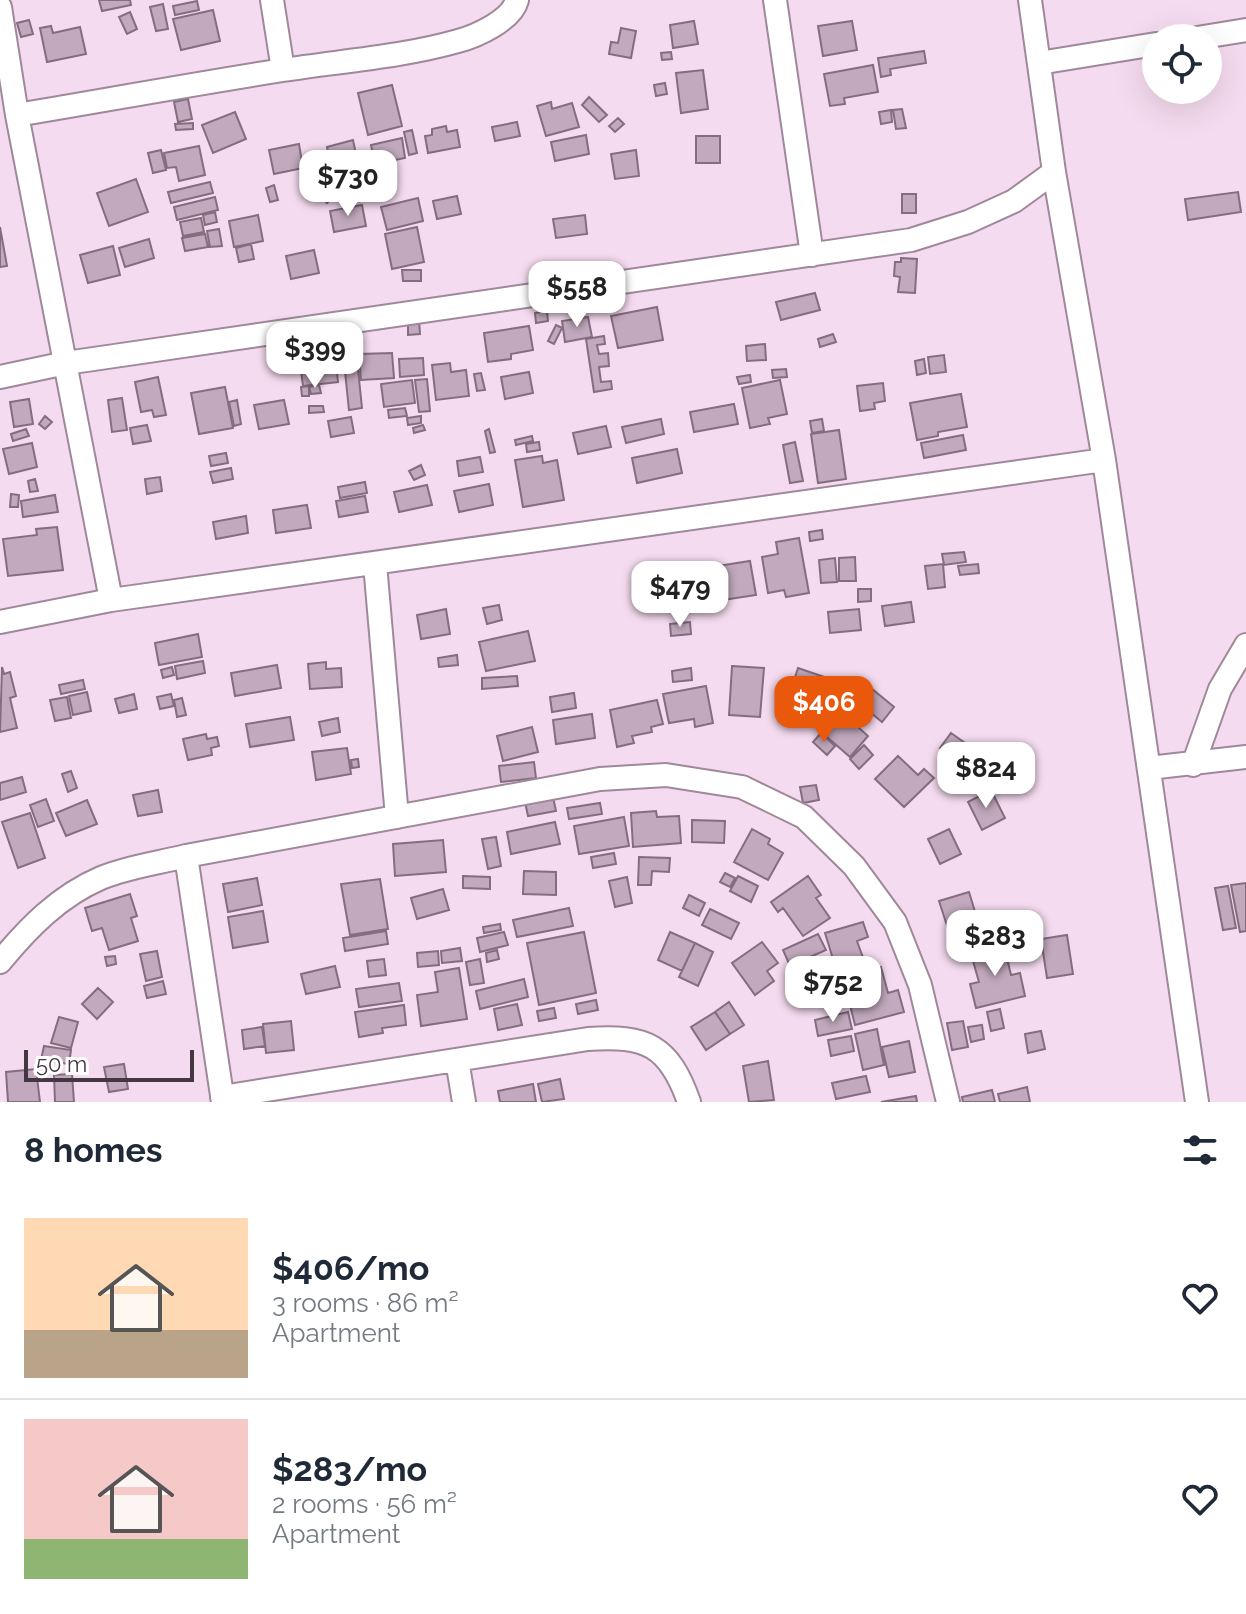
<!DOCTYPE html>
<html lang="en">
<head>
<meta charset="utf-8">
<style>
	:root { --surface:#fff; --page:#f2f2f3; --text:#1f2937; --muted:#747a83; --line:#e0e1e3; --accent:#ea580c }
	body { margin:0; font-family:Raleway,sans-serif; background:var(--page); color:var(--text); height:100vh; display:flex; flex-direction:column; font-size:30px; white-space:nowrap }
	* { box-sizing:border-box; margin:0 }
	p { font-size:26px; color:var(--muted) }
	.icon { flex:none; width:44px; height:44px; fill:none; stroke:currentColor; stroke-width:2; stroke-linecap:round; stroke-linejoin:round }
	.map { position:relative; height:1102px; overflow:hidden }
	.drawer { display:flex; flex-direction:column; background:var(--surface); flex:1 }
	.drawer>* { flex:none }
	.controls { position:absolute; left:1142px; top:24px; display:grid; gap:16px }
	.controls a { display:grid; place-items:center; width:80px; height:80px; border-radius:50%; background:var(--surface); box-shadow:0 8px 32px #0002; font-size:40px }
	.scale { position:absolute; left:24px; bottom:20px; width:170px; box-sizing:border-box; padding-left:8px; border:4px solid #433840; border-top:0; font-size:22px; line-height:28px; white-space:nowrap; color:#433840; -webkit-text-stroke:6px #fff; paint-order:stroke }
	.price { position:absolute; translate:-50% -68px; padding:0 18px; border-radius:16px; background:#fff; color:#222; font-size:26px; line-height:52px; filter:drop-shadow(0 2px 4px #0008) }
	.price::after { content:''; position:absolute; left:50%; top:48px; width:24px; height:18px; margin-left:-12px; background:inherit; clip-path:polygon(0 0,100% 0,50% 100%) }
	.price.selected { background:var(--accent); color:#fff }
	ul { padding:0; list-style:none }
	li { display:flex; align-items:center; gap:24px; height:200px; padding:0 24px }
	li+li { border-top:2px solid var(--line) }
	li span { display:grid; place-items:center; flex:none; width:224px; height:160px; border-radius:0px; color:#555 }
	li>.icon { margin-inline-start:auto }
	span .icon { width:96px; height:96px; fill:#fffc; stroke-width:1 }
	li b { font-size:34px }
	h2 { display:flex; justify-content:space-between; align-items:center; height:96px; padding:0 24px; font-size:34px }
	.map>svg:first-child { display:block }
	.building { fill:#c2a9bd; stroke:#856d80; stroke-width:2 }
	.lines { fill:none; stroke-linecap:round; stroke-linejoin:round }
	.minor-casing { stroke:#a0889b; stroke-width:26 }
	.minor { stroke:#fff; stroke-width:22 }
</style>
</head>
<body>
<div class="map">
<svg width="1246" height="1102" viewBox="0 0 1246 1102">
	<rect width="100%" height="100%" fill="#f5dbef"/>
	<path class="building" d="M99 0H130L131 5 102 11Z
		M197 1 199 10 175 15 173 6Z
		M163 4 168 29 156 31 150 7Z
		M213 10 220 41 181 50 173 19Z
		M130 12 137 29 127 34 119 17Z
		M29 20 33 34 21 37 17 23Z
		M694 21 698 44 673 48 670 25Z
		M852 21 857 50 823 56 818 26Z
		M51 26 53 33 80 27 86 54 47 62 40 28Z
		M621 28 636 31 631 58 609 54 611 42 618 43Z
		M924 51 926 63 890 69 891 75 881 77 878 58Z
		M671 52 672 59 662 60 661 53Z
		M873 65 878 92 844 98 845 104 830 106 824 74Z
		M703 70 708 109 681 113 676 73Z
		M665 83 667 94 656 96 654 85Z
		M392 85 402 126 368 135 358 93Z
		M589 97 607 115 599 122 582 105Z
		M188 99 192 119 178 122 174 102Z
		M551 102 552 109 572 103 579 127 546 136 537 106Z
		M902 109 906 128 896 129 893 110Z
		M891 110 892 122 881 124 879 112Z
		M235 112 246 139 213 153 202 125Z
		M618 118 624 124 615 132 609 126Z
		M517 122 520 136 495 141 492 127Z
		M193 123V129L176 130 175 124Z
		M446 126 447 132 457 130 460 147 428 153 425 136 432 135V129Z
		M412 130 417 153 409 155 404 132Z
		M586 135 589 154 555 161 551 142Z
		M696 136H720V163H696Z
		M402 138 405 158 375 164 371 145Z
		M353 140 357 159 331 165 327 147Z
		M299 144 303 168 274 174 269 150Z
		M199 146 205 175 179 181 176 167 167 168 164 153Z
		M161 150 166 170 153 173 148 153Z
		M636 150 639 176 615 179 611 154Z
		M317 173 319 188 307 189 305 175Z
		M136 179 148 212 109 226 97 193Z
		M210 182 213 193 171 203 168 192Z
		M327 182 338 192 327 203 317 193Z
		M274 185 278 200 270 202 266 188Z
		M1238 192 1241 212 1188 220 1185 199Z
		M902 194H916V213H902Z
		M457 196 461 214 437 219 433 201Z
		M215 197 218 210 177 220 174 207Z
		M418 198 423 221 387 230 381 207Z
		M362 205 366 226 334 232 330 211Z
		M215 212 217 222 205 225 203 215Z
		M258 215 263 241 234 247 229 221Z
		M585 215 587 234 556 238 553 219Z
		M201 218 204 232 183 236 180 222Z
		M0 227 7 266 0 267Z
		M417 227 424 262 392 269 385 234Z
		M219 229 222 246 210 247 207 231Z
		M205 234 208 247 185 251 182 238Z
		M149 239 154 258 125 267 119 248Z
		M251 244 254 259 239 262 236 248Z
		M113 246 120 275 88 283 80 255Z
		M314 250 319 273 291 279 286 256Z
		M901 258 917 259 915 293 898 292 900 277 894 276 895 262H901Z
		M402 270H421V281H403Z
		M815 293 820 310 781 320 776 302Z
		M657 307 663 340 618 348 611 316Z
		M547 311 548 321 536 323 535 313Z
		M588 317 592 337 565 342 562 321Z
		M419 320 420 334 408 335V321Z
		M556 325 562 328 554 344 548 341Z
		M529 326 533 350 511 354V359L488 362 484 333Z
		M833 334 836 342 820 347 818 339Z
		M604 336 605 344 597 345 599 354 608 353 609 366 599 367 601 382 611 381 612 389 594 392 586 339Z
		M334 344 338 382 303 386 298 348Z
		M765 344 766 360 747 361 746 346Z
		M356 350 362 408 349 410 343 352Z
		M392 353 394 378 361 380 359 354Z
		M944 355 946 372 930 374 928 357Z
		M423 358 424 375 400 377 399 359Z
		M924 359 926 373 917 375 915 361Z
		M450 363 451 372 466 370 469 396 436 400 432 365Z
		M786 369 787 377 773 378 772 370Z
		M529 372 533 393 505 399 501 377Z
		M481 373 485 390 477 391 474 374Z
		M750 375 751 382 739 384 737 377Z
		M158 377 166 415 154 417 152 410 141 412 135 382Z
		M427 379 430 411 419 412 415 380Z
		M412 380 415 403 384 407 381 384Z
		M780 380 787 414 768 418 770 424 750 428 742 388Z
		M883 383 885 401 874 403 875 409 860 411 857 386Z
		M319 385 321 393 311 394 309 387Z
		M309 386V396H302L301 387Z
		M225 387 233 428 199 434 191 393Z
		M961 394 967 427 938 432V436L917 440 910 403Z
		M122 398 127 430 112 432 108 400Z
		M29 399 33 424 14 427 10 402Z
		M237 400 241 424 234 426 229 402Z
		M284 400 289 424 259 429 254 405Z
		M734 404 738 424 694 432 690 412Z
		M309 406H323L324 412 309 413Z
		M405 408 407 416 389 418 388 410Z
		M45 416 52 422 45 429 39 424Z
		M421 416V423L408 425 407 418Z
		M351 417 354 433 331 437 328 421Z
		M661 419 664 434 626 443 622 427Z
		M822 419 824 431 812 433 810 421Z
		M147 425 151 441 133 444 130 428Z
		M423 425 425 430 414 433 413 428Z
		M606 426 611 447 578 454 573 433Z
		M26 429 29 436 13 441 11 434Z
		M489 429 495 452 490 453 485 431Z
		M839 430 846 479 818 483 811 434Z
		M963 435 966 450 924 458 921 443Z
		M532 436 533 441 516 445 515 440Z
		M539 442 540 450 527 452 526 444Z
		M795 442 803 481 790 483 783 445Z
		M32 443 37 467 9 474 3 449Z
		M677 449 682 473 637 483 632 458Z
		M226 453 228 463 211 466 209 456Z
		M542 456 543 463 557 460 564 500 523 507 515 460Z
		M480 457 483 472 459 476 457 461Z
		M421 465 425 475 414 480 409 471Z
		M231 468 233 479 213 483 210 472Z
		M160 477 162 491 147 494 145 479Z
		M35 479 38 491 30 492 28 481Z
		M365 482 367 493 340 498 338 487Z
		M489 484 493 505 459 512 454 491Z
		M427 485 432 505 399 512 394 492Z
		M11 494 19 495 18 507H10Z
		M55 495 58 512 23 517 21 501Z
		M365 496 368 512 339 517 336 501Z
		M307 505 311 528 276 533 273 510Z
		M246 516 248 533 216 539 213 522Z
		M57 527 63 570 8 576 3 539 37 535 36 529Z
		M822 530 823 539 810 541 809 532Z
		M799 538 809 593 786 597 784 590 768 593 762 557 778 554 776 542Z
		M964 552 966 562 944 565 942 554Z
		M855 557 856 581H839V558Z
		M835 558 837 582 821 583 819 560Z
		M750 561 756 595 716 601 711 567Z
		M943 564 945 587 928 589 925 566Z
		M978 564 979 573 960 575 958 566Z
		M695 571 700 601 681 603 680 598 659 601 656 576Z
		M858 589H871V601L858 602Z
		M911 602 914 622 885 626 882 606Z
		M499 605 502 620 487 624 483 608Z
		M446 609 450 634 421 639 417 615Z
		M859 609 861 630 830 633 828 612Z
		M690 622 691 634 671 636 670 624Z
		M528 631 535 661 486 671 479 642Z
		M198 634 202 657 159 665 155 643Z
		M457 655 458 665 439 667 438 658Z
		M203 661 205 673 177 679 175 666Z
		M326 662V669L341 668 342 687 310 689 308 664Z
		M277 665 281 688 235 696 231 673Z
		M732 666 764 668 760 717 729 715Z
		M2 667 4 674 10 672 16 696 10 698 17 728 0 732Z
		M172 667 174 675 163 678 161 670Z
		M691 668 692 680 673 682 672 671Z
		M798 668 830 679 821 707 789 696Z
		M517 676 518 686 482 689V678Z
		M83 680 85 689 61 694 59 685Z
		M706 686 713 723 695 727 694 719 669 723 663 694Z
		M871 688 894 707 882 722 859 703Z
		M87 692 91 711 73 715 69 696Z
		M574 693 576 708 552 712 550 697Z
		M134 694 137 709 119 713 115 699Z
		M171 694 174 706 160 709 157 697Z
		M67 697 71 718 55 721 50 700Z
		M182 698 186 715 177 717 174 700Z
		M657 700 663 724 651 727 652 732 632 736 634 743 617 747 610 710Z
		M838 709 868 736 850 757 819 730Z
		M592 714 595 738 556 744 553 720Z
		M290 717 294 740 250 747 246 724Z
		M338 718 340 732 322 736 319 722Z
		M532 727 538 752 503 761 497 736Z
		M821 733 835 746 827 755 813 742Z
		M951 733 975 750 965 765 940 748Z
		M206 734 207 739 217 737 219 746 211 748 212 755 188 760 183 739Z
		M864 745 873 755 859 769 850 759Z
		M347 748 351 774 316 780 312 752Z
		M898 756 918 775 924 769 934 778 904 807 875 779Z
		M358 759 359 767 352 768 351 760Z
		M534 762 536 778 501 782 499 766Z
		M71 771 77 788 68 792 62 774Z
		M22 777 26 792 0 800V783Z
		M816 785 819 800 803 803 800 787Z
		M158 790 162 812 138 816 133 795Z
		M991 790 1005 818 982 830 968 802Z
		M553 797 556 811 528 816 525 802Z
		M46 799 54 821 38 827 30 805Z
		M87 800 97 824 66 836 56 813Z
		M600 803 602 814 569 819 567 808Z
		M656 811 657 817 679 816 681 843 633 847 631 813Z
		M30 813 45 858 18 868 2 822Z
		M624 817 629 846 579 854 574 826Z
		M692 820 725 821 724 843 692 842Z
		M555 822 560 844 511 854 507 832Z
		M752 829 770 839 768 844 783 853 768 880 734 862Z
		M949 829 961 854 940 864 928 839Z
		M496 837 501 866 488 869 482 839Z
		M443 840 446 872 395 876 393 844Z
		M614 853 616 864 593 868 591 857Z
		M639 857 670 858 669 872 652 871 651 885H638Z
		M524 871 556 872V895L523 894Z
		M725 873 735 878 730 887 720 882Z
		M463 876 490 877V889L463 888Z
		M738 876 758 886 751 902 730 891Z
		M808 876 821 895 816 898 830 918 803 936 783 908 778 912 771 902Z
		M627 877 632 903 615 907 609 881Z
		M257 878 262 905 228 912 223 884Z
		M380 879 388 929 350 935 341 884Z
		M1246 883V931L1240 932 1231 885Z
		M1228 886 1236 928 1223 930 1215 888Z
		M443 889 449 910 417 919 411 898Z
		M969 892 980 928 951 938 939 901Z
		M130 894 137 916 131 918 138 941 109 950 102 928 92 931 85 908Z
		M689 895 705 903 699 916 683 908Z
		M569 908 573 926 517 937 513 920Z
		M710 909 739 923 731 939 702 925Z
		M263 911 268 942 233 948 228 917Z
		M863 922 868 937 857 941 865 963 837 972 825 933Z
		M500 924 501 930 484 933 483 927Z
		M386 931 388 944 345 951 343 938Z
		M504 932 508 945 480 952 477 938Z
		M584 932 596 993 539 1005 527 943Z
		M670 932 695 943 682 971 658 960Z
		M818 934 826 950 790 966 783 950Z
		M1067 935 1073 974 1047 978 1041 939Z
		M762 942 778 963 767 971 774 981 755 995 732 963Z
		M695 943 713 952 698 986 679 977Z
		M1004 945 1011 975 1020 973 1025 996 976 1008 970 984 979 982 971 954Z
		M460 948 462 961 442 963 441 951Z
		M497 950 499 959 487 962 486 953Z
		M157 951 162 977 146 981 140 954Z
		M438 951 439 965 418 967 417 953Z
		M115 956 116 964 107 966 105 957Z
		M384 959 386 975 369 977 367 961Z
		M480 959 484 983 470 985 466 962Z
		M335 966 340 987 306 994 301 974Z
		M881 967 888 993 898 990 904 1012 855 1025 843 977Z
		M459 968 467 1019 421 1026 417 995 438 992 435 972Z
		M524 979 528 997 480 1009 476 991Z
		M163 981 166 994 147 998 144 986Z
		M399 983 402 1001 359 1007 356 989Z
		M98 988 113 1002 97 1019 82 1004Z
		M596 1000 598 1010 578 1014 576 1004Z
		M729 1002 744 1025 730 1034 715 1012Z
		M517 1004 522 1025 498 1030 494 1009Z
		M404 1005 406 1025 382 1028 383 1033 359 1037 355 1012Z
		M554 1008 556 1018 539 1021 537 1011Z
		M1000 1009 1004 1028 991 1031 987 1012Z
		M715 1012 730 1034 706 1050 691 1027Z
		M848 1012 852 1029 818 1036 815 1020Z
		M59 1017 78 1022 71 1048 51 1043Z
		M291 1021 294 1050 266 1053 263 1024Z
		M963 1021 968 1047 952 1050 947 1023Z
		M982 1025 984 1039 971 1042 968 1027Z
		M262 1027 265 1046 244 1049 242 1030Z
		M877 1029 884 1065 863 1070 855 1034Z
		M1041 1031 1045 1049 1028 1053 1025 1034Z
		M851 1036 854 1051 831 1056 828 1040Z
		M909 1041 915 1072 889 1077 882 1047Z
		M44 1046 71 1050 69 1064 41 1060Z
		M768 1061 774 1100 749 1102 743 1066Z
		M124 1064 128 1089 109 1092 104 1067Z
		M36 1069 40 1102H8L6 1072Z
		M72 1074 74 1102H55L54 1075Z
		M866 1076 870 1092 836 1099 832 1083Z
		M560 1079 564 1099 542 1102 538 1084Z
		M533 1084 536 1102H500L498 1091Z
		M1027 1087 1030 1102H1000L998 1094Z
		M992 1090 995 1102H963L962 1097Z
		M916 1096 917 1102H881Z"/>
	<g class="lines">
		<g class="minor-casing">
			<path id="minor" d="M272 0 283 70
				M775 0 812 255
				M1030 0 1054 172 1104 460 1197 1102
				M0 7 17 115 111 600
				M1197 38 1246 30
				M1039 63 1156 44
				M17 115C106 100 194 84 283 70 341 61 402 57 458 41 477 36 512 20 517 0
				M0 377 66 363 911 240 968 222 1014 201 1054 172
				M375 564 397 817
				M0 622 111 600 1104 460
				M1193 765 1220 689 1246 645
				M1149 768 1246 757
				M186 856 223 1102
				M0 962C28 928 59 896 101 878 127 867 158 863 186 856L600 779 666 775 742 787 804 817 854 866 895 922 920 985 948 1102
				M457 1060 464 1102
				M222 1097 588 1039C646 1035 669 1045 689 1102"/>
		</g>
		<use href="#minor" class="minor"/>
	</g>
</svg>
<div class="controls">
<a><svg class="icon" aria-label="locate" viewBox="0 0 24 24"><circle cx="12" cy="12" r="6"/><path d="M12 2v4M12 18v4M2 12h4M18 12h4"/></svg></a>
</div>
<div class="scale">50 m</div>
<b class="price" style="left:348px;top:218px">$730</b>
<b class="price" style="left:577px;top:329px">$558</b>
<b class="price" style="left:315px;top:390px">$399</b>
<b class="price" style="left:680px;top:629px">$479</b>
<b class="price selected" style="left:824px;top:744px">$406</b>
<b class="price" style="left:986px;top:810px">$824</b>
<b class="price" style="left:995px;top:978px">$283</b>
<b class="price" style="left:833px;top:1024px">$752</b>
</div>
<section class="drawer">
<h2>8 homes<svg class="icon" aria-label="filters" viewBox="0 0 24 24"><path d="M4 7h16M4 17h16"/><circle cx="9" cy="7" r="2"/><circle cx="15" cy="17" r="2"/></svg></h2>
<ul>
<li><span style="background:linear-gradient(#ffd9b3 70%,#b9a48a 0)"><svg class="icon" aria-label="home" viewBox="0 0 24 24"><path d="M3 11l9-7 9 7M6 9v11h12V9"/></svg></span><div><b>$406/mo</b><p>3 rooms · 86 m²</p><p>Apartment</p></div><svg class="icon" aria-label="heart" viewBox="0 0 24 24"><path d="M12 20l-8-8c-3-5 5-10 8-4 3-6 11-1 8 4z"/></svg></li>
<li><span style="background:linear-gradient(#f6c9c9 75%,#8fb573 0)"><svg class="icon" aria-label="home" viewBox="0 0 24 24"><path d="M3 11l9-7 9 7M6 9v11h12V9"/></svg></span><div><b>$283/mo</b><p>2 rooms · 56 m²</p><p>Apartment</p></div><svg class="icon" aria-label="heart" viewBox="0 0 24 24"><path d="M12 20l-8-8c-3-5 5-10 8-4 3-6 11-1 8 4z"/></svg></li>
</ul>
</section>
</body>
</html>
